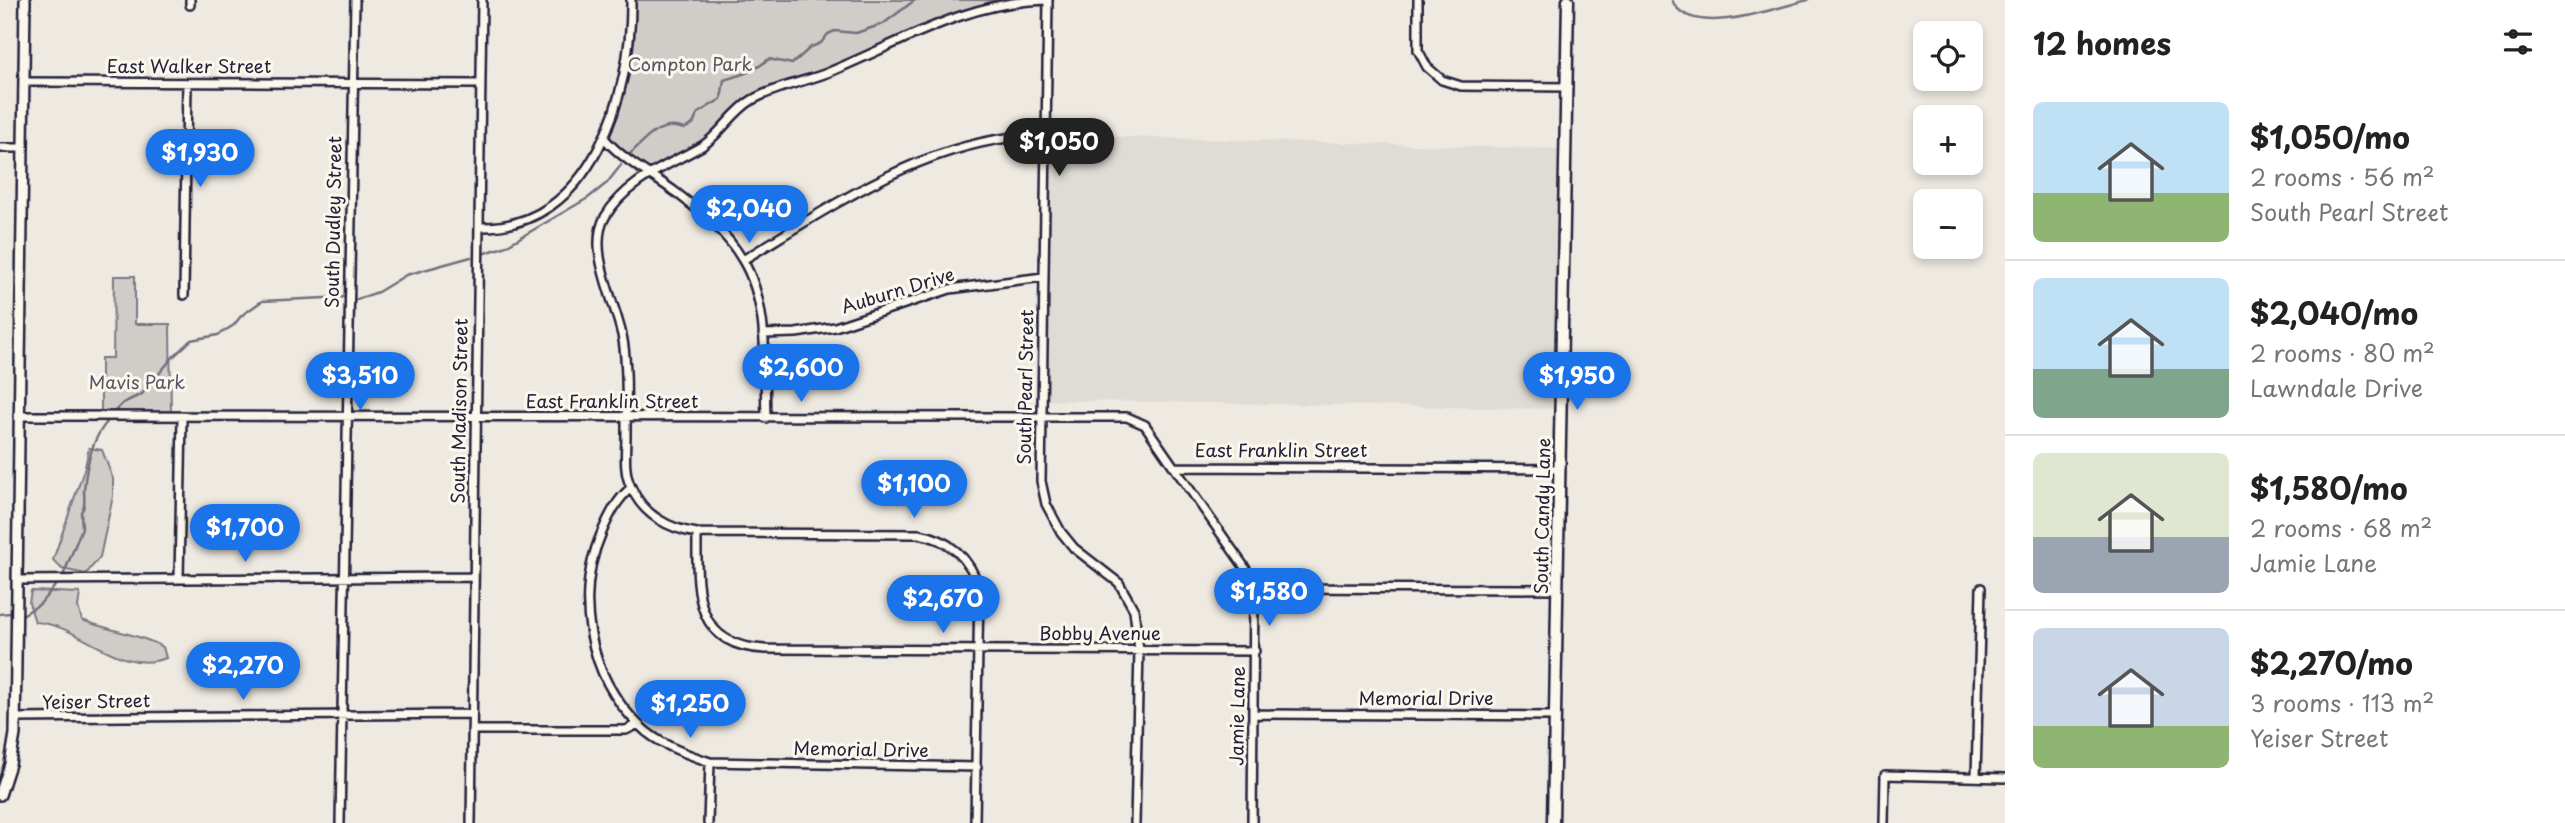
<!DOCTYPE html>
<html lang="en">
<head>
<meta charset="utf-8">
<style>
	:root { --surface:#fff; --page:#f2f2f2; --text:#222; --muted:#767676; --line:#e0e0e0; --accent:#1a73e8 }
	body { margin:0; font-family:"Playpen Sans",sans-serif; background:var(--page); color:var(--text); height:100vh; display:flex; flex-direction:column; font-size:26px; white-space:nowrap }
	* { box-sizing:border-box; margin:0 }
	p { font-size:23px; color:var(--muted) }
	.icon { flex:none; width:38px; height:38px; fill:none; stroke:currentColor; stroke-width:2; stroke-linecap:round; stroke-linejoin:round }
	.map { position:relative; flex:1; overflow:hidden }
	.sheet { display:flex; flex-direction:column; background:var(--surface); width:560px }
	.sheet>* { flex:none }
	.tools { position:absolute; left:1913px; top:21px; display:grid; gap:14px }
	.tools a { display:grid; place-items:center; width:70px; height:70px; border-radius:10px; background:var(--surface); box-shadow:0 4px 10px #0003; font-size:35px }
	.price { position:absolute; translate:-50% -60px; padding:0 16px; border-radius:24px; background:var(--accent); color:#fff; font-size:23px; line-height:46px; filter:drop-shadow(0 2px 4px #0008) }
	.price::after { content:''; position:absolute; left:50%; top:42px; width:21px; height:16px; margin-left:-10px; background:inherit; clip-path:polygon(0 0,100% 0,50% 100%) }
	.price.active { background:#222; color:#fff }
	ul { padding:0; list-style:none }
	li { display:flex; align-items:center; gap:21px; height:175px; padding:0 28px }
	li+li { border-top:2px solid var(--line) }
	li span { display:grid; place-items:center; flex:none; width:196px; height:140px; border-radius:10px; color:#555 }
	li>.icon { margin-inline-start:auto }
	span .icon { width:84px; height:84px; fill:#fffc; stroke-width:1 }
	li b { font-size:30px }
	h2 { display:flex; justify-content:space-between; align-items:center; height:84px; padding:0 28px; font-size:30px }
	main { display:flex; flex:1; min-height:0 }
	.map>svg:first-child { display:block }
	.built { fill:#dfdbd5 }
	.green { fill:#d0cdc9; stroke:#797882; stroke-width:2 }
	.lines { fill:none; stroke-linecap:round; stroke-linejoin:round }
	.stream { stroke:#716f7c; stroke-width:2.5 }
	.minor-casing { stroke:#22223b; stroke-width:12 }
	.tertiary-casing { stroke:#22223b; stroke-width:14 }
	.secondary-casing { stroke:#22223b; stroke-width:15 }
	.minor { stroke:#fbf7ec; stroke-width:7 }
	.tertiary { stroke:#fbf7ec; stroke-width:9 }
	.secondary { stroke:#fbf7ec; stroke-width:10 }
	.labels { text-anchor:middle; stroke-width:6; stroke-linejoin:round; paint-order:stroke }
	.park-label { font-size:18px; fill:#565566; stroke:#fbf7ec }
	.street-label { font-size:18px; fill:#22223b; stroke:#fbf7ec }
</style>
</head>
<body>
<main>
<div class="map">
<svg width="2005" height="823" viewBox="0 0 2005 823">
	<rect width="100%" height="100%" fill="#eeeae2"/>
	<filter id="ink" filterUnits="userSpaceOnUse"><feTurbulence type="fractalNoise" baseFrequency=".0143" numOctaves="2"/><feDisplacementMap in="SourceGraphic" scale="14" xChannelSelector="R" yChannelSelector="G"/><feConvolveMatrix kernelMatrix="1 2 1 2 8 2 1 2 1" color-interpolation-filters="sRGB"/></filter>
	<g filter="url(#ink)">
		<path class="built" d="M1046 135 1566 149 1561 409 1041 400Z"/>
		<path class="green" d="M631 0H1046L987 6 828 73 760 96 717 133 649 173 605 139 617 103Z
			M114 276H135V324H170L171 417 101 416V358H113Z
			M89 448 102 450 113 479V496L100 557 86 574 62 569 53 560 85 467Z
			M31 591 80 593 78 607 82 620C107 630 143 635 163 647L166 658C119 676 80 624 35 622L29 603Z"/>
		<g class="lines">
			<path class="stream" d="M1672 0C1689 41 1777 7 1808 0
				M630 154C646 139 660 120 684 129L693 124 698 113 721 99 724 80C746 73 751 73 769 59L792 64 811 47 821 43 828 34 835 31 856 33 883 24 915 0
				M485 253 504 247 588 198 607 183 621 165
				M355 300 378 292 406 275 471 257
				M116 410 123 403 142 394 173 357 191 340 218 335 234 325 241 316 262 301 346 297
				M63 576 82 528 81 512C86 505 84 499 84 490 86 467 92 438 108 421
				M0 614 10 613
				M24 614 40 604 55 586"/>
			<g class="minor-casing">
				<path id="minor" d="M1048 0 1041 481 1046 504 1061 532 1074 548 1119 583 1134 610 1139 650 1135 823
					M1418 0V50L1427 67 1442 80 1461 86 1568 87
					M190 5V0
					M26 82 480 84
					M605 139C625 162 653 175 678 194 701 212 727 233 742 259 770 304 764 367 766 418
					M0 148H24
					M479 227C593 230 632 92 631 0
					M743 260C837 203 932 136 1046 135
					M184 295 187 83
					M763 334 796 333 835 327 950 289 1043 277
					M18 416 1127 417 1145 425 1174 467 1560 469
					M1174 467 1248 572 1254 588 1252 823
					M631 488C617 499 609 516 602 532 574 596 588 676 639 725 657 744 686 754 710 762L977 767
					M697 533C697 588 692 646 765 649L1255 651
					M179 579 182 417
					M17 580 473 577
					M1254 588 1557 589
					M1255 714 1555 716
					M15 718 472 714
					M472 730H626L638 724
					M1976 777 1981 588
					M340 823 355 0
					M471 823 482 0
					M708 823 710 762
					M975 823 979 588C970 558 949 539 919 534L697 533C669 529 643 515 631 487 623 471 626 453 626 435 626 404 628 371 623 340 617 304 586 251 605 217 626 181 667 166 702 146 721 134 732 112 752 100 775 87 803 82 827 73 901 43 964 2 1046 0
					M1884 823 1885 775 2005 778"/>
			</g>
			<g class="tertiary-casing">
				<path id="tertiary" d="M0 795 10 764 15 734 25 0"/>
			</g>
			<g class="secondary-casing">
				<path id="secondary" d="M1553 823 1568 0"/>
			</g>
			<use href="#minor" class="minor"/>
			<use href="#tertiary" class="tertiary"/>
			<use href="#secondary" class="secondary"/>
		</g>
	</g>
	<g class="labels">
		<g class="park-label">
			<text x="690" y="71">Compton Park</text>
			<text x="137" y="389">Mavis Park</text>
		</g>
		<g class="street-label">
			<text x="189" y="73">East Walker Street</text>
			<text transform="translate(334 222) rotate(-89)" y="6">South Dudley Street</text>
			<text transform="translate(898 291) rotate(-17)" y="6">Auburn Drive</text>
			<text transform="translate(1026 387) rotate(-89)" y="6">South Pearl Street</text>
			<text x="612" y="408">East Franklin Street</text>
			<text transform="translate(460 411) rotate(-89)" y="6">South Madison Street</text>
			<text x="1281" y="457">East Franklin Street</text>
			<text transform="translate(1543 516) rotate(-89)" y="6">South Candy Lane</text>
			<text x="1100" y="640">Bobby Avenue</text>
			<text x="1426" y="705">Memorial Drive</text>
			<text transform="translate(96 702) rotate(-1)" y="6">Yeiser Street</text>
			<text transform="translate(1238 716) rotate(-89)" y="6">Jamie Lane</text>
			<text transform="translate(861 750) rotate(1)" y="6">Memorial Drive</text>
		</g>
	</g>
</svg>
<div class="tools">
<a><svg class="icon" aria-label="locate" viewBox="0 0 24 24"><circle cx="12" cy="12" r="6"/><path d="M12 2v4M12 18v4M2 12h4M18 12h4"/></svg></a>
<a>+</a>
<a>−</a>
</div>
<b class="price active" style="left:1059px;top:178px">$1,050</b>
<b class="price" style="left:200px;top:189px">$1,930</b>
<b class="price" style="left:749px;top:245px">$2,040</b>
<b class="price" style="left:801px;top:404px">$2,600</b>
<b class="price" style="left:360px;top:412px">$3,510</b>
<b class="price" style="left:1577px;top:412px">$1,950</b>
<b class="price" style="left:914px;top:520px">$1,100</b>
<b class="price" style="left:245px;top:564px">$1,700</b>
<b class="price" style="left:1269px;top:628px">$1,580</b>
<b class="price" style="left:943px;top:635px">$2,670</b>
<b class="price" style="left:243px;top:702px">$2,270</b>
<b class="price" style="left:690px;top:740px">$1,250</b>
</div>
<section class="sheet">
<h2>12 homes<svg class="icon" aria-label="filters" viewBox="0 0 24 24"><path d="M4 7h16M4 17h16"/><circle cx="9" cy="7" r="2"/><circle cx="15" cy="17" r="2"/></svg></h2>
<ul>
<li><span style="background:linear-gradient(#bfe0f5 65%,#8fb573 0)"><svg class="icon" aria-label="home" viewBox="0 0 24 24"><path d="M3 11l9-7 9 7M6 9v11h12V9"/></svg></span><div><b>$1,050/mo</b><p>2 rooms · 56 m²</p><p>South Pearl Street</p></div></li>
<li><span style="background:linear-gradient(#bfe0f5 65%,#7fa58c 0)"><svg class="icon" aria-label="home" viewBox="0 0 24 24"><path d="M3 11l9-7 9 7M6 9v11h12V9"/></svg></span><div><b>$2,040/mo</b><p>2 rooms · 80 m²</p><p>Lawndale Drive</p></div></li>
<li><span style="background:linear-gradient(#dfe7d0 60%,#9aa5b1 0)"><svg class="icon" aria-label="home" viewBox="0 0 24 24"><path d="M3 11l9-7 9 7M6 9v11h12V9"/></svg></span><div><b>$1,580/mo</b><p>2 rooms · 68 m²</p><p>Jamie Lane</p></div></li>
<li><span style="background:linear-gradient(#c9d6e8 70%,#8fb573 0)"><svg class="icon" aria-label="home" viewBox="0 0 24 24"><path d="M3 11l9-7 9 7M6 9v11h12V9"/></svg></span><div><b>$2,270/mo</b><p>3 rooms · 113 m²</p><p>Yeiser Street</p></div></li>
</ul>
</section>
</main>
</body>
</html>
